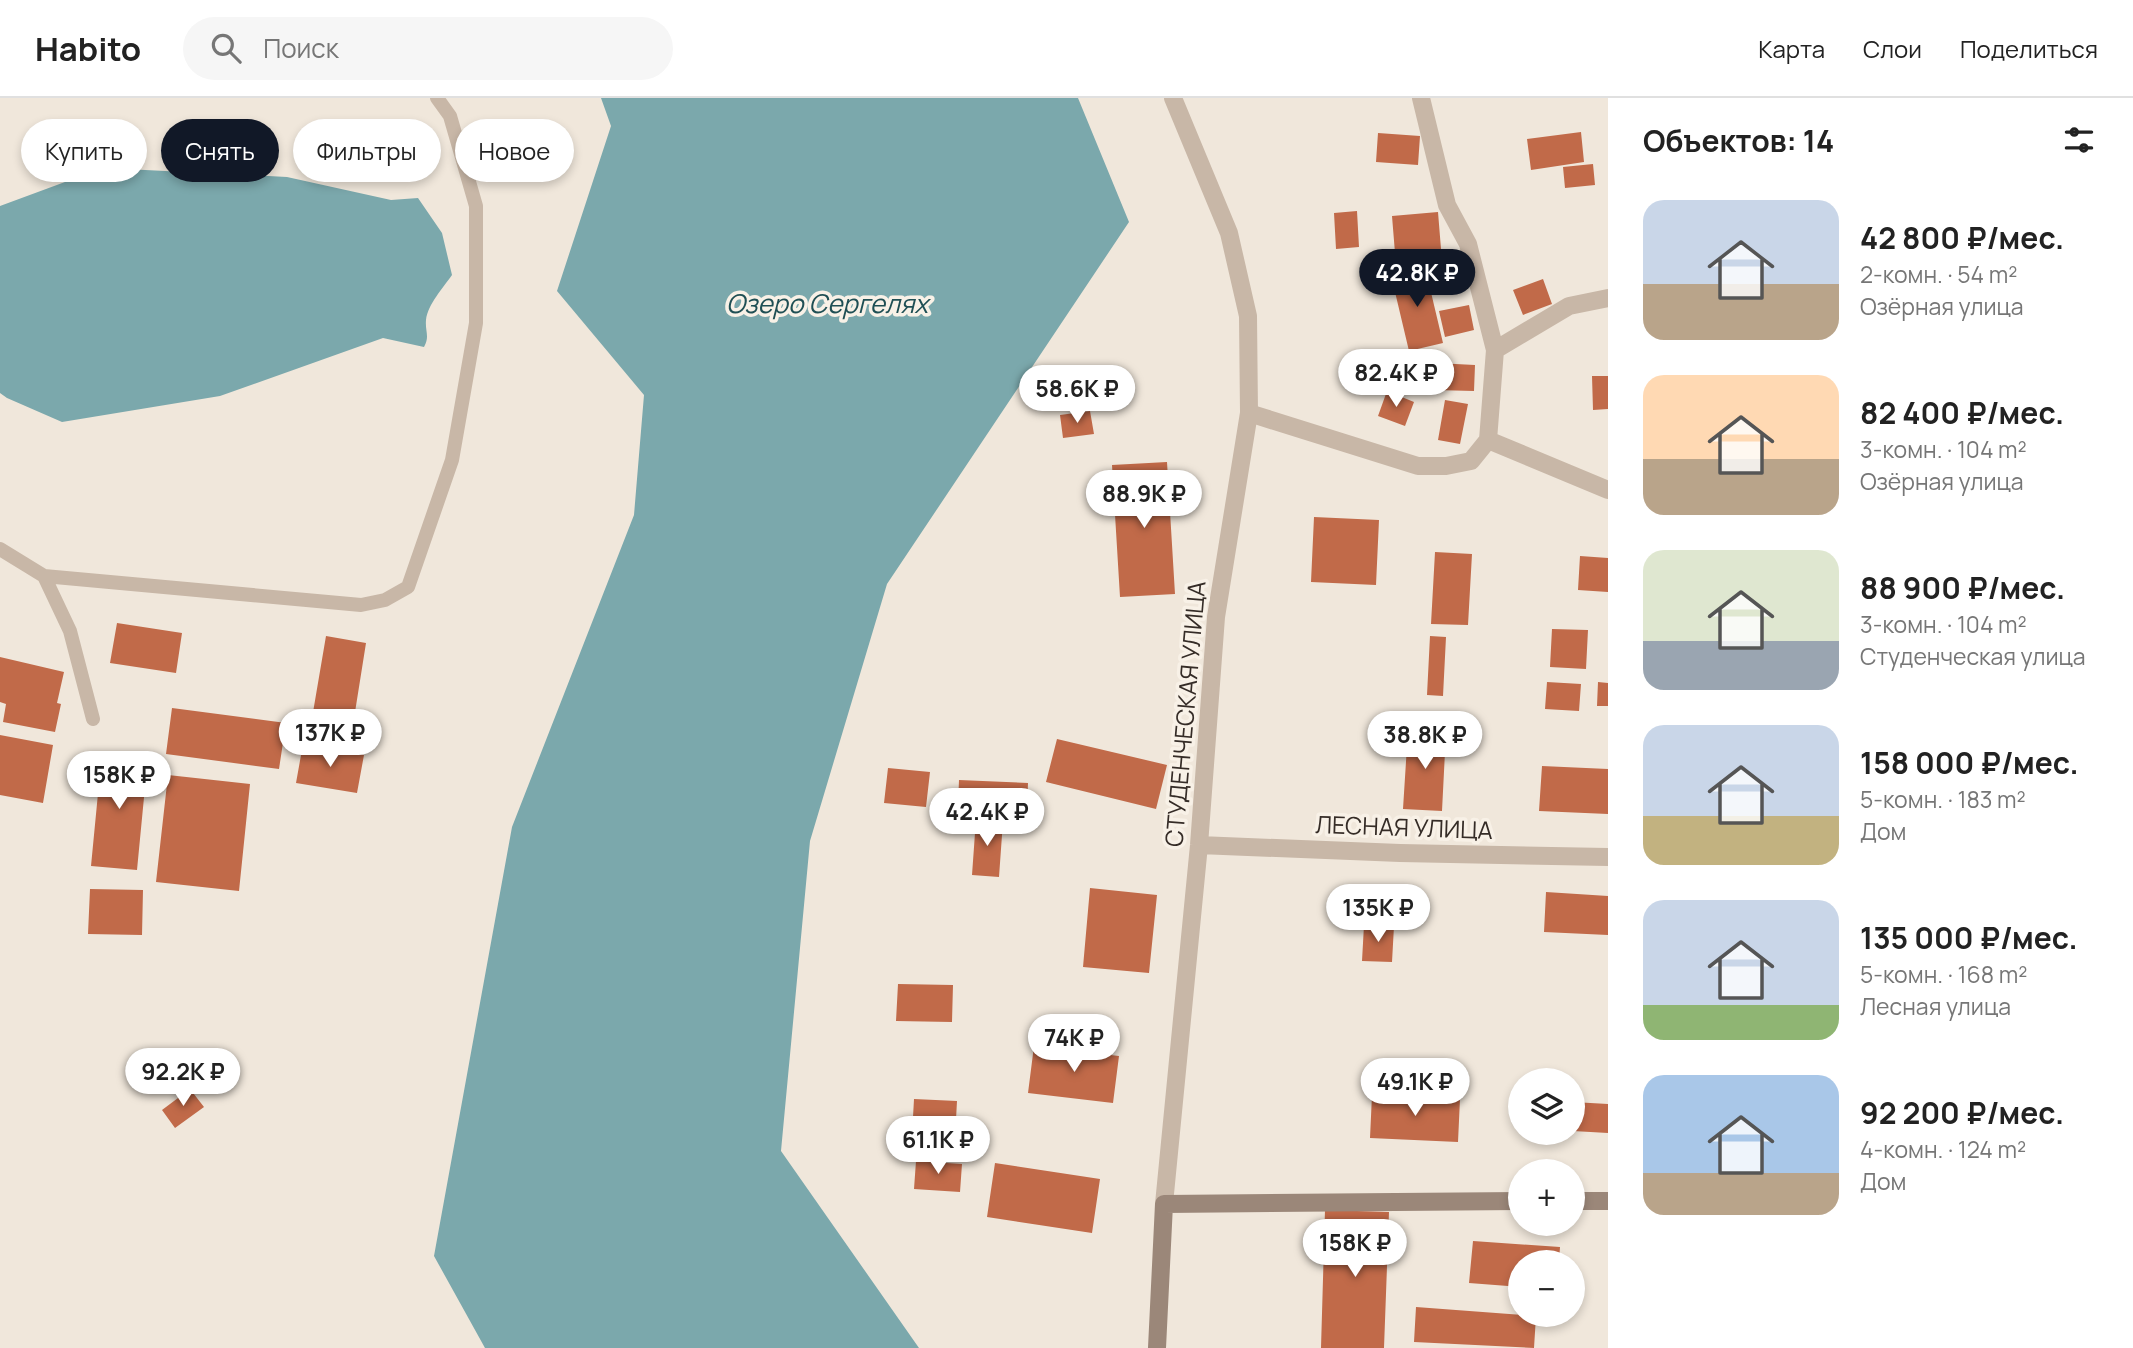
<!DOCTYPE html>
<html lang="ru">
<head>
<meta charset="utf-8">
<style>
	:root { --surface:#fff; --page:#f6f6f6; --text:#222; --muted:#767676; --line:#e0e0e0; --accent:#111827 }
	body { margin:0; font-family:Manrope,sans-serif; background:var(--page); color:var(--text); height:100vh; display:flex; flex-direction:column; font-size:26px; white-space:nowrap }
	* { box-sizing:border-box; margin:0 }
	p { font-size:23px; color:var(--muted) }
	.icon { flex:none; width:38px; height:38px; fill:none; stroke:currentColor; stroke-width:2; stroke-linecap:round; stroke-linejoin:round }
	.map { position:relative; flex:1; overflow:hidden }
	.drawer { display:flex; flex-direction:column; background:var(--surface); width:525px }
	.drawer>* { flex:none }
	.guide { position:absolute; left:21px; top:21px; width:665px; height:63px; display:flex; gap:14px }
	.buttons { position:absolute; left:1508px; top:970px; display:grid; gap:14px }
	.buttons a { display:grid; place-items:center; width:77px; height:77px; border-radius:50%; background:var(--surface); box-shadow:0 4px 10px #0003; font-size:35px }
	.price { position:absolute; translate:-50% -60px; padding:0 16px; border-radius:24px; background:#fff; color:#222; font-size:23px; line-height:46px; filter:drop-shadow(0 2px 4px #0008) }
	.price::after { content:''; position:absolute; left:50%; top:42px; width:21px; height:16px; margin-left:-10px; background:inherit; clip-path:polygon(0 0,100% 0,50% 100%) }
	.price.selected { background:var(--accent); color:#fff }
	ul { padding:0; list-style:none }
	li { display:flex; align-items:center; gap:21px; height:175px; padding:0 35px }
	li span { display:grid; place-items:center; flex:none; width:196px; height:140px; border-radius:21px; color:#555 }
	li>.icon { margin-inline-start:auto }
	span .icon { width:84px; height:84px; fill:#fffc; stroke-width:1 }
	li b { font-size:30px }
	h2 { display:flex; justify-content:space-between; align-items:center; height:84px; padding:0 35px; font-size:30px }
	.tag { padding:0 24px; border-radius:32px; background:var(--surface); box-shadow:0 4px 10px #0003; font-size:24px; line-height:63px }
	.tag.selected { background:var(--accent); color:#fff }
	header { display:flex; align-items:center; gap:42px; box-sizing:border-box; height:98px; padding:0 35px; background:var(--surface); border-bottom:2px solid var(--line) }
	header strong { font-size:33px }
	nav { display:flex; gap:38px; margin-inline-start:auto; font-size:24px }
	.search { width:490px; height:63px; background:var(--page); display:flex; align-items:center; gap:18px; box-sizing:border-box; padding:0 24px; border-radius:38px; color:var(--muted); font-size:26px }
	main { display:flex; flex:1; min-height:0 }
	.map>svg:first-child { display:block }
	.water { fill:#7ba8ac }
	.building { fill:#c16a49 }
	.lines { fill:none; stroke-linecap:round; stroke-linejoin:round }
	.lane { stroke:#c8b7a7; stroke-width:14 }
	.street { stroke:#c8b7a7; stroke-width:18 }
	.secondary { stroke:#9b8779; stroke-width:18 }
	.labels { text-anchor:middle; stroke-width:7; stroke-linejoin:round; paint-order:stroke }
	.street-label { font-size:24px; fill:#352c27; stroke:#f8f1e7 }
	.water-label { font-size:26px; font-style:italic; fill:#1f4f54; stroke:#f8f1e7 }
</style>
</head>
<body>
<header>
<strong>Habito</strong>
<div class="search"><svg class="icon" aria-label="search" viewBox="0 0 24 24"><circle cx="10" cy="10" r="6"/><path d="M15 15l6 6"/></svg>Поиск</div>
<nav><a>Карта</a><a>Слои</a><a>Поделиться</a></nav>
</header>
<main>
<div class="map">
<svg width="1608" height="1250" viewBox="0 0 1608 1250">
	<rect width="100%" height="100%" fill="#f0e7db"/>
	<path class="water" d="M601 0H1078L1129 124 887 486 810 743 781 1053 919 1250H485L434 1158 512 729 634 417 644 297 557 193 611 28Z
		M125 71 287 79 391 102 418 100 442 135 452 177C443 190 428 206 426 222 425 234 430 238 424 249L383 240 220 298 62 324 7 300 0 295V108L92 74Z"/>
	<path class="building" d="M1581 34 1584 64 1531 72 1527 41Z
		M1378 35 1420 38 1418 67 1376 64Z
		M1593 66 1595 87 1565 90 1563 69Z
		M1357 113 1359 149 1336 151 1334 115Z
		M1438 114 1441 151 1395 155 1392 118Z
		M1425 169 1443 245 1409 253 1391 177Z
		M1543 181 1552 206 1523 217 1513 192Z
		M1469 207 1474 232 1445 239 1439 213Z
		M1398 256 1402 276 1361 283 1357 263Z
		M1436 265 1475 267 1474 293 1435 292Z
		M1592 278H1608V311L1593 312Z
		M1387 293 1414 304 1405 328 1378 318Z
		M1445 302 1468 306 1460 346 1438 342Z
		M1090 313 1094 336 1063 340 1060 317Z
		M1167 364 1175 496 1120 499 1112 367Z
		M1314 419 1379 422 1376 487 1311 484Z
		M1435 454 1472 456 1468 527 1431 526Z
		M1580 458 1608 460V494L1578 492Z
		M117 525 182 535 176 575 110 565Z
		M1552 531 1588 532 1586 571 1550 569Z
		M326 538 366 545 352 633 311 626Z
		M1430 538 1446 539 1443 598 1427 597Z
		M0 559 64 574 57 605 61 606 55 634 3 624 6 606 0 604Z
		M1547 584 1581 586 1579 613 1545 611Z
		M1598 584 1608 585V608H1597Z
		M172 610 286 625 279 671 166 656Z
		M1408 632 1446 634 1442 713 1403 711Z
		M0 637 53 647 43 705 0 697Z
		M1057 641 1167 667 1156 711 1046 684Z
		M303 646 364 657 357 695 296 685Z
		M102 654 148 658 137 772 91 768Z
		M1542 668 1608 671V716L1539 713Z
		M888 670 930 674 926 709 884 705Z
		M168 677 250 686 239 793 156 784Z
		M959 682 1028 685 1027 709 958 707Z
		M976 721 1003 723 999 779 972 777Z
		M1090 790 1157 797 1149 875 1083 869Z
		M90 791 143 792 142 837 88 836Z
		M1546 794 1608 798V837L1544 834Z
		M1364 827 1394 828 1392 864 1362 863Z
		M898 886 953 887 952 924 896 923Z
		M1034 948 1119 958 1113 1005 1028 995Z
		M190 991 204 1009 175 1030 162 1012Z
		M1372 997 1460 1001 1458 1044 1370 1040Z
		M914 1001 957 1003 955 1040 912 1037Z
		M1573 1004 1608 1006V1035L1573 1033Z
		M916 1063 962 1066 960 1094 914 1091Z
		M995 1065 1100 1081 1092 1135 987 1119Z
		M1325 1112 1389 1114 1384 1250H1321Z
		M1473 1143 1560 1149 1559 1164H1521V1189L1469 1185Z
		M1416 1209 1536 1218 1534 1250 1414 1244Z"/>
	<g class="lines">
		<path class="lane" d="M0 451 44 478 361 507 385 502 408 489 452 362 476 225V108L450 18 437 0
			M44 478 70 533 93 621"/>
		<path class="street" d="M1495 252 1569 208 1608 200
			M1249 315 1418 368H1446L1471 363 1488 342 1495 252 1468 146 1447 107 1421 0
			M1488 342 1608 392
			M1199 747 1400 755 1608 759
			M1164 1106 1199 747 1216 519 1249 315 1248 218 1229 135 1173 0"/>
		<path class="secondary" d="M1573 1103H1608
			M1157 1250 1164 1106 1521 1103"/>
	</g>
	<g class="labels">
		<g class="street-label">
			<text transform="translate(1186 616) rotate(-85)" y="8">СТУДЕНЧЕСКАЯ УЛИЦА</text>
			<text transform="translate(1404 730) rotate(2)" y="8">ЛЕСНАЯ УЛИЦА</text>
		</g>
		<g class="water-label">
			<text x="827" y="215">Озеро Сергелях</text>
		</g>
	</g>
</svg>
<div class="buttons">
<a><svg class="icon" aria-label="layers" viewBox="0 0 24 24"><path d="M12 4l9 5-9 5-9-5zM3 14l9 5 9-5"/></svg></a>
<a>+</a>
<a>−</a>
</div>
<b class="price selected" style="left:1417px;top:211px">42.8K ₽</b>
<b class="price" style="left:1396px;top:311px">82.4K ₽</b>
<b class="price" style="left:1077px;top:327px">58.6K ₽</b>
<b class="price" style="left:1144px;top:432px">88.9K ₽</b>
<b class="price" style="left:330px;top:671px">137K ₽</b>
<b class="price" style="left:1425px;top:673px">38.8K ₽</b>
<b class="price" style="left:119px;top:713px">158K ₽</b>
<b class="price" style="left:987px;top:750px">42.4K ₽</b>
<b class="price" style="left:1378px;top:846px">135K ₽</b>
<b class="price" style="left:1074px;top:976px">74K ₽</b>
<b class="price" style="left:183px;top:1010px">92.2K ₽</b>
<b class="price" style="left:1415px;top:1020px">49.1K ₽</b>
<b class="price" style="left:938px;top:1078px">61.1K ₽</b>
<b class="price" style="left:1355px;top:1181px">158K ₽</b>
<div class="guide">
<a class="tag">Купить</a>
<a class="tag selected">Снять</a>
<a class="tag">Фильтры</a>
<a class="tag">Новое</a>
</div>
</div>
<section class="drawer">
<h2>Объектов: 14<svg class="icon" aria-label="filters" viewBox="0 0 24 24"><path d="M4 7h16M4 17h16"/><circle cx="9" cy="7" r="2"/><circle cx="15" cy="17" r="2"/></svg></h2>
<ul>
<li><span style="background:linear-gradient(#c9d6e8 60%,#b9a48a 0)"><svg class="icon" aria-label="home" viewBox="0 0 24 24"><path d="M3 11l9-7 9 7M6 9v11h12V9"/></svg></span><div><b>42 800 ₽/мес.</b><p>2-комн. · 54 m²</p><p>Озёрная улица</p></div></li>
<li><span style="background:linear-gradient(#ffd9b3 60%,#b9a48a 0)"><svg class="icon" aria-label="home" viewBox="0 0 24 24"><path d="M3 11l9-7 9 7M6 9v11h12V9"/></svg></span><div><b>82 400 ₽/мес.</b><p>3-комн. · 104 m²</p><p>Озёрная улица</p></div></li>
<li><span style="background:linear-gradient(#dfe7d0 65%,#9aa5b1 0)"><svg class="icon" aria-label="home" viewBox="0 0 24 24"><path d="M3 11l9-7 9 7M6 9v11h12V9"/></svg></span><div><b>88 900 ₽/мес.</b><p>3-комн. · 104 m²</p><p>Студенческая улица</p></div></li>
<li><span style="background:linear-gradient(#c9d6e8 65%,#c2b280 0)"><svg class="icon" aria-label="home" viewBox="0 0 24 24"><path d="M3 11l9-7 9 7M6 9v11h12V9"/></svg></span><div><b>158 000 ₽/мес.</b><p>5-комн. · 183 m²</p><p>Дом</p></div></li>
<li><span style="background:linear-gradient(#c9d6e8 75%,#8fb573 0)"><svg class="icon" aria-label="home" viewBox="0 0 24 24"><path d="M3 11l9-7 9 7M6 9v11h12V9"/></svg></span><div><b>135 000 ₽/мес.</b><p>5-комн. · 168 m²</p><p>Лесная улица</p></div></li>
<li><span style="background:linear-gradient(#a9c7e8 70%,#b9a48a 0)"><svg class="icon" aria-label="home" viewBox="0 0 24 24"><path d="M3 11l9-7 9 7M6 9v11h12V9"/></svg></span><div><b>92 200 ₽/мес.</b><p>4-комн. · 124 m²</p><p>Дом</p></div></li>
</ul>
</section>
</main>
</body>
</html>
